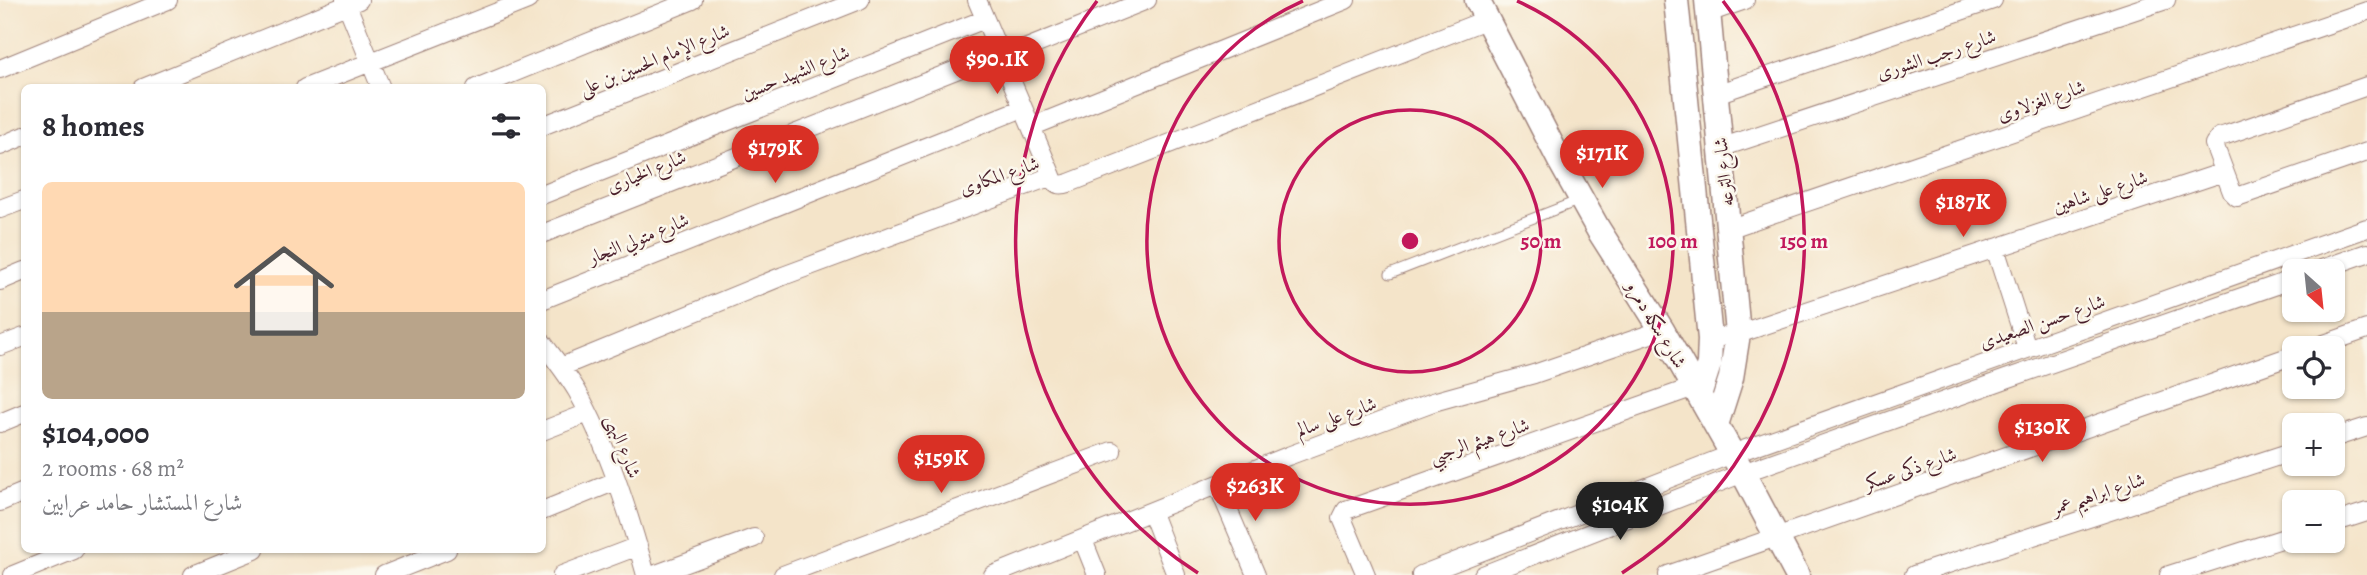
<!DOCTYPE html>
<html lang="en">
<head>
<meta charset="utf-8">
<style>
	:root { --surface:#fff; --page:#f2f2f3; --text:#2b2b33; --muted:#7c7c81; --accent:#d93025 }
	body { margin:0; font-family:Alegreya,Amiri,serif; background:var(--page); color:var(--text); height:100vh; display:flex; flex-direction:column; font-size:26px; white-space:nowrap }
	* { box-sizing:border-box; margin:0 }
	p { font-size:23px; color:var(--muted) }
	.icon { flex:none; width:38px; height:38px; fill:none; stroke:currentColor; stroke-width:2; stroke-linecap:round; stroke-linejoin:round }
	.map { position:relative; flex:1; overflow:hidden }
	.side { position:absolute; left:21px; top:84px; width:525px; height:469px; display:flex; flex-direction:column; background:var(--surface); border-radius:10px; box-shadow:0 2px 5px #0004 }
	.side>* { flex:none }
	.needle { width:46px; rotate:153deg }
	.buttons { position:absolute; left:2282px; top:259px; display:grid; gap:14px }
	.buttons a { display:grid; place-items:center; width:63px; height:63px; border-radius:10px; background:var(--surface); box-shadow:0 2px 5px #0004; font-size:35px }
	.price { position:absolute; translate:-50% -60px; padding:0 16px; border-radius:24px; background:var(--accent); color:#fff; font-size:23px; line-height:46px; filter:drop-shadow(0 2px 4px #0008) }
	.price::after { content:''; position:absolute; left:50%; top:42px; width:21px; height:16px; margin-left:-10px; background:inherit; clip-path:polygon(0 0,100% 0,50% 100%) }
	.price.selected { background:#222; color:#fff }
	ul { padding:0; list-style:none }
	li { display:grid; align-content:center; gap:14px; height:371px; padding:0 21px }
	li span { display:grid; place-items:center; height:217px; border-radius:10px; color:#555 }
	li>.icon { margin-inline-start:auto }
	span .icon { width:126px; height:126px; fill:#fffc; stroke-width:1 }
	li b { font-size:30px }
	h2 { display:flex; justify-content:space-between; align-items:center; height:84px; padding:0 21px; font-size:30px }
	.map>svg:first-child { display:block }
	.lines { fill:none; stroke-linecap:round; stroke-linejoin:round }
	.lane-casing { stroke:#9f827a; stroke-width:11 }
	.street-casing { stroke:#9f827a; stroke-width:20 }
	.secondary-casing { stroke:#9f827a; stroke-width:27 }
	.lane { stroke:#fff; stroke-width:9 }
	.street { stroke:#fff; stroke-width:18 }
	.secondary { stroke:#fff; stroke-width:24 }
	.ring { fill:none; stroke:#c2185b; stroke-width:3.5 }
	.labels { text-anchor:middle; stroke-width:5; stroke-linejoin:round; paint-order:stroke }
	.street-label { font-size:19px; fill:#4a1f2b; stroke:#fbf7ec }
	.centre { fill:#c2185b; stroke:#fbf7ec; stroke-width:3.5 }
	.ring-label { font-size:21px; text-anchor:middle; font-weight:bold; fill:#c2185b; stroke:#fbf7ec; stroke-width:5; stroke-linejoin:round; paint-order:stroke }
</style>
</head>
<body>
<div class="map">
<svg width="2367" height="575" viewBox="0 0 2367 575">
	<rect width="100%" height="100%" fill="#fbf7ec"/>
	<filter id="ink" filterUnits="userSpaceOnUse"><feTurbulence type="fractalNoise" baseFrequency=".0143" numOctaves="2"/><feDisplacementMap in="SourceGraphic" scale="14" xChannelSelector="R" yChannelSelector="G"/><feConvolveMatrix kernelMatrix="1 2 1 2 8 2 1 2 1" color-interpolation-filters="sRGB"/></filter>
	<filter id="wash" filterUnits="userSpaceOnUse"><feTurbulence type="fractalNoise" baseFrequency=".00686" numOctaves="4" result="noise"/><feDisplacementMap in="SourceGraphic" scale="28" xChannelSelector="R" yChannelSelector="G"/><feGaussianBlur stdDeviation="1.57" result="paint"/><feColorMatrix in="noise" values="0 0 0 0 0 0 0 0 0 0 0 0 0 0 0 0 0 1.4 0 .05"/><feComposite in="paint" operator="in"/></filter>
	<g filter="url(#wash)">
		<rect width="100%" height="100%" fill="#f4e4c9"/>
	</g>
	<g filter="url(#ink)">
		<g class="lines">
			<g class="lane-casing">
				<path id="lane" d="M1390 274 1580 200"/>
			</g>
			<g class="street-casing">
				<path id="street" d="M345 0 381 88
					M977 0 1052 176
					M1708 13 1745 0
					M1002 58 1147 0
					M0 69 168 0
					M2367 86 2226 135 2219 137 2214 144 2232 192 2237 197 2367 152
					M143 88 359 0
					M305 88 528 0
					M476 88 693 0
					M1716 94 1993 0
					M542 126 860 0
					M1031 127 1346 0
					M0 146 24 136
					M1720 148 2166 0
					M542 195 985 19
					M0 209 24 200
					M1728 229 2367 11
					M542 234 999 53
					M1995 248 2027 348
					M2316 271 2367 253
					M0 281 24 271
					M542 300 1023 108
					M1710 339 1738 334 2224 172
					M542 342C554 358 567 374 577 391 608 446 629 514 646 575
					M0 346 24 337
					M2313 348 2367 329
					M561 367 783 276 1052 176C1055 185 1060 186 1069 183L1488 19
					M0 423 24 413
					M542 431 588 413
					M2333 438 2367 427
					M1218 486 1256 575
					M0 502 24 492
					M542 511 616 481
					M1152 513 1176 575
					M2333 523 2367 512
					M1083 540 1097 575
					M13 575 74 550
					M193 575 255 550
					M384 575 447 550
					M562 575 638 546
					M654 575 754 538
					M783 575 1112 451
					M993 575 1288 456 1433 402 1534 374 1662 330
					M1366 575 1342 518 1346 510 1694 387
					M1421 575 1732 454 2367 228
					M1483 575 1743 473 2006 379 2294 279
					M1668 575 2294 355
					M1914 575 2294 451
					M2169 575 2294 535"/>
			</g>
			<g class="secondary-casing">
				<path id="secondary" d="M1477 0 1560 161 1598 229 1662 330 1743 473 1797 575
					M1676 0 1710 339 1709 364 1699 395
					M1707 0 1738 334 1731 378 1716 425"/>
			</g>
			<use href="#lane" class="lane"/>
			<use href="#street" class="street"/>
			<use href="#secondary" class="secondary"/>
		</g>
	</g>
	<g class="ring">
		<circle cx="1410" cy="241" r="131"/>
		<path d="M1517 1A263 263 0 1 1 1303 1"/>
		<path d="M1198 573A394 394 0 0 1 1097 1M1723 1A394 394 0 0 1 1622 573"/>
	</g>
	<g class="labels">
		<g class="street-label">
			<text transform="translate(1936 54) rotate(-18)" y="7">شارع رجب الشورى</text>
			<text transform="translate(654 59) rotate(-22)" y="7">شارع الإمام الحسين بن على</text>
			<text transform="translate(795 72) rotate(-22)" y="7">شارع الشهيد حسين</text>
			<text transform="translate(2041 100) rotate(-19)" y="7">شارع الغزلاوى</text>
			<text transform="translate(646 171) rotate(-22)" y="7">شارع الخيارى</text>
			<text transform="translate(1723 172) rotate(-96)" y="7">شارع الترعه</text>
			<text transform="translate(999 175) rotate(-19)" y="7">شارع المكاوى</text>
			<text transform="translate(2100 191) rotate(-18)" y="7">شارع على شاهين</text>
			<text transform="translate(638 238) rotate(-22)" y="7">شارع متولي النجار</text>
			<text transform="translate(2042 321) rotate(-19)" y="7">شارع حسن الصعيدى</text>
			<text transform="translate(1657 324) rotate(59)" y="7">شارع سكه دمرو</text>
			<text transform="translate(1336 416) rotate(-20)" y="7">شارع على سالم</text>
			<text transform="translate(1479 440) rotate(-19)" y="7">شارع هيثم الرجبي</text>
			<text transform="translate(624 446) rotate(69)" y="7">شارع البهى</text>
			<text transform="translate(1910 468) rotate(-19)" y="7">شارع ذكى عسكر</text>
			<text transform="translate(2098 493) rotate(-18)" y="7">شارع ابراهيم عمر</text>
		</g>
	</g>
	<circle cx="1410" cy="241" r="10" class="centre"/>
	<g class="ring-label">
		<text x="1541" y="248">50 m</text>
		<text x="1673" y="248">100 m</text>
		<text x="1804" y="248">150 m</text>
	</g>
</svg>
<div class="buttons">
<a><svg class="needle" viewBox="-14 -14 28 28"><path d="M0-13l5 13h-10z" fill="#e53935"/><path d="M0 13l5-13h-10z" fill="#7c7c81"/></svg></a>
<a><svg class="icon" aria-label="locate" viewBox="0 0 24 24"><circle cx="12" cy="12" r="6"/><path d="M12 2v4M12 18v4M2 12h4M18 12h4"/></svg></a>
<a>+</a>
<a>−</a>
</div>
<b class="price" style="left:997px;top:96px">$90.1K</b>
<b class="price" style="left:775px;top:185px">$179K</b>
<b class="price" style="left:1602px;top:190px">$171K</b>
<b class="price" style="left:1963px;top:239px">$187K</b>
<b class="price" style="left:2042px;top:464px">$130K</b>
<b class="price" style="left:941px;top:495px">$159K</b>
<b class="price" style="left:1255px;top:523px">$263K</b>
<b class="price selected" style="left:1620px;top:542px">$104K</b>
<section class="side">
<h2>8 homes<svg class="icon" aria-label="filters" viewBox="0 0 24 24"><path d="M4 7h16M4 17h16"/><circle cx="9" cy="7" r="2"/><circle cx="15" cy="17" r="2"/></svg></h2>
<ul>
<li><span style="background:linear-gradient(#ffd9b3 60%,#b9a48a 0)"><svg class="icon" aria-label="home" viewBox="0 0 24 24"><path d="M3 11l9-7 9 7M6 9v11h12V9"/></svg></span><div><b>$104,000</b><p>2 rooms · 68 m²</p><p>شارع المستشار حامد عرابين</p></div></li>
</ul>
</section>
</div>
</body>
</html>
